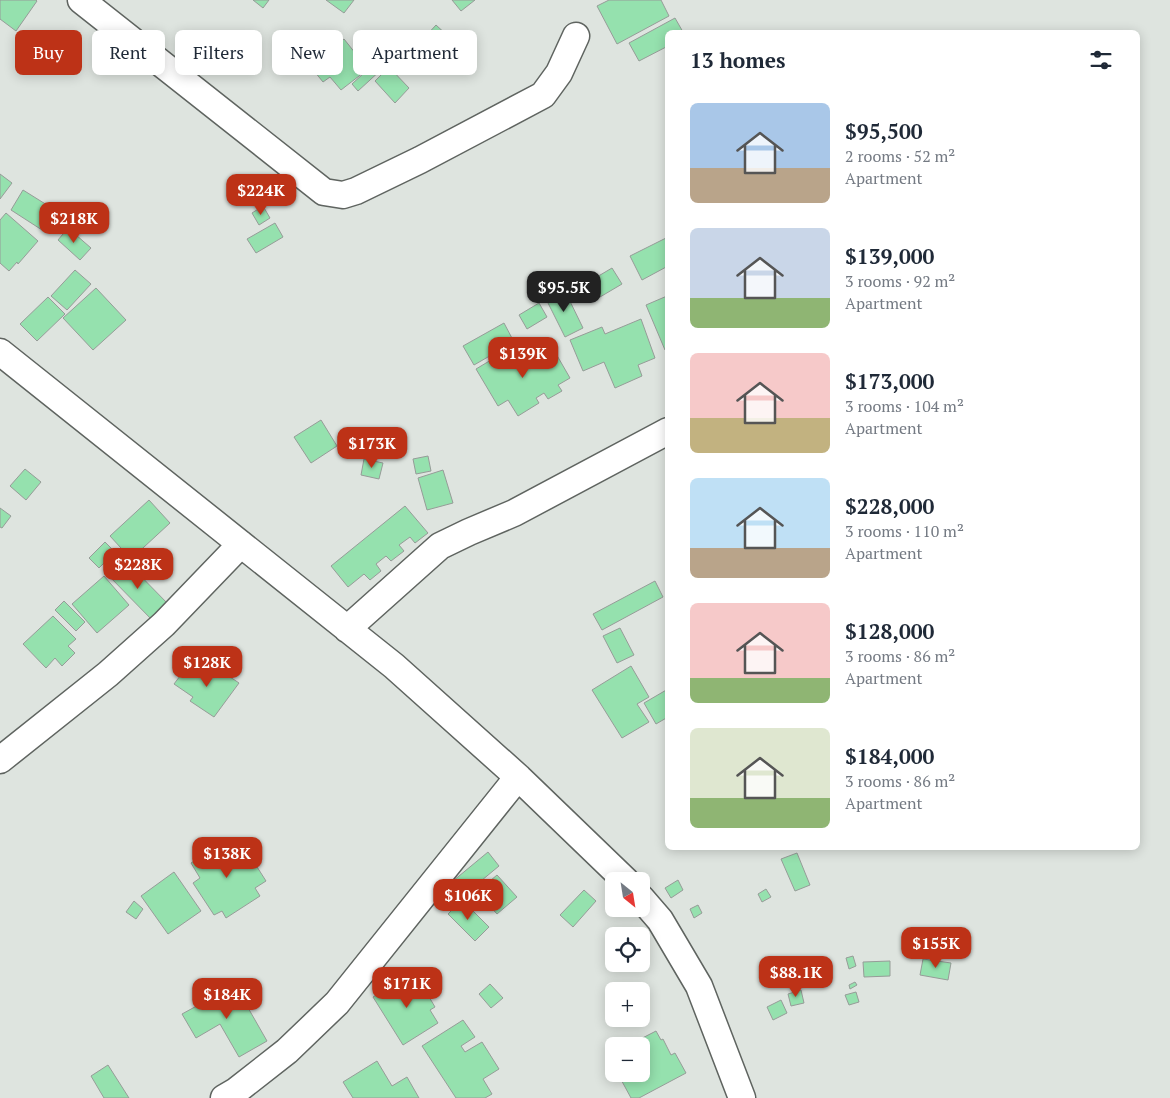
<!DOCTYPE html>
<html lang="en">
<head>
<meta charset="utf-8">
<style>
	:root { --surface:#fff; --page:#f6f6f7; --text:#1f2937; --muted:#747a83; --accent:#bd3217 }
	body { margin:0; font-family:"PT Serif",serif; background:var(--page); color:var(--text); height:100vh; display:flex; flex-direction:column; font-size:19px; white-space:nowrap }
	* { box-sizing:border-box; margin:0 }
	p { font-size:16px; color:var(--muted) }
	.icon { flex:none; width:28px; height:28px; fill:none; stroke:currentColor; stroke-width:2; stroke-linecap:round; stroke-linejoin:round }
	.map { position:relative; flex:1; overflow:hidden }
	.sheet { position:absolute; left:665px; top:30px; width:475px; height:820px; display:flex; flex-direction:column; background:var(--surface); border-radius:8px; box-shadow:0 2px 12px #0003 }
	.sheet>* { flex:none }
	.banner { position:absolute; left:15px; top:30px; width:475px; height:45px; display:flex; gap:10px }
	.needle { width:32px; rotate:150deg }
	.buttons { position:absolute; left:605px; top:872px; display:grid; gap:10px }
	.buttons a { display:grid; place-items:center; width:45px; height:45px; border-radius:8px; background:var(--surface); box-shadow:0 2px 12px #0003; font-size:25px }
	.price { position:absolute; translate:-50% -42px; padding:0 11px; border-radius:10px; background:var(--accent); color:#fff; font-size:16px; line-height:32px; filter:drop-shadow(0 1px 2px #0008) }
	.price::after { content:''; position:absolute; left:50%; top:30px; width:15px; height:11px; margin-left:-8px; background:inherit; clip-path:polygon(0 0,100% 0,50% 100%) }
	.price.active { background:#222; color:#fff }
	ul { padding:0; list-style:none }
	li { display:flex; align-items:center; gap:15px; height:125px; padding:0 25px }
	li span { display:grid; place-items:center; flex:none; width:140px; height:100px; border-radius:8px; color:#555 }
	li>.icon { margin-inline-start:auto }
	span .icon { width:60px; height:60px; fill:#fffc; stroke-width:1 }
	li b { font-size:21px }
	h2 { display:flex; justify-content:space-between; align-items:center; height:60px; padding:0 25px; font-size:21px }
	.tag { padding:0 18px; border-radius:8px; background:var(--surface); box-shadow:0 2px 12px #0003; font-size:18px; line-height:45px }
	.tag.active { background:var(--accent); color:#fff }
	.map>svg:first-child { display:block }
	.building { fill:#95e1ae; stroke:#969c98 }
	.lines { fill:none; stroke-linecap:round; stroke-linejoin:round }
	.street-casing { stroke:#5f6460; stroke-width:29 }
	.street { stroke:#fff; stroke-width:26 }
</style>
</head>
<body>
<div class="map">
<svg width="1170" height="1098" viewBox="0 0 1170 1098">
	<rect width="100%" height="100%" fill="#dee4df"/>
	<path class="building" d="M0 0H36L37 1 16 31 0 19Z
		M253 0H269L263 8Z
		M326 0H354L344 13Z
		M452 0H475L461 11Z
		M609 0H661L669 16 617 44 597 6Z
		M675 18 683 32H668V46L639 61 629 43Z
		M436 25 449 37 427 62 413 50Z
		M344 39 368 69 341 90 330 77 323 82 310 66Z
		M192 42 202 58 185 67 176 51Z
		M376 62 382 69 358 91 352 84Z
		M389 67 409 88 395 103 375 81Z
		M0 174 12 183 0 199Z
		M23 190 55 210 42 230 11 210Z
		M263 206 270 218 259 225 252 213Z
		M6 213 38 241 18 264 17 262 9 271 0 263V220Z
		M275 223 283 237 256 253 247 239Z
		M68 228 91 248 80 260 58 240Z
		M668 237V266L642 280 630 256Z
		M612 268 622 284 600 297 590 281Z
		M75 270 91 284 67 310 51 296Z
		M96 288 126 320 93 350 63 318Z
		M564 289 583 328 565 337 546 299Z
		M667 296 668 349 665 350 646 305Z
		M48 297 65 314 37 341 20 324Z
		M539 303 547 317 527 329 519 315Z
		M641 319 655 358 638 365 642 376 615 388 604 362 583 371 570 340 602 327 605 334Z
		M504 323 514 342 474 365 463 346Z
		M525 345 532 357 537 355 540 360 555 352 570 378 558 385 562 391 548 399 544 393 536 398 539 403 518 416 508 400 498 406 476 369 496 357 503 368 508 365 504 357Z
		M321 420 337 446 311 463 294 437Z
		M428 456 431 471 416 474 413 459Z
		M364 459 383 463 379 479 361 475Z
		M25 469 41 482 26 500 10 486Z
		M443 470 453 503 427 510 418 478Z
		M149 500 170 523 131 559 110 536Z
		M405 506 428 533 415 543 410 537 399 545 404 551 391 561 386 556 376 564 381 571 370 580 364 574 348 587 331 566Z
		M0 508 11 516 2 528 0 527Z
		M105 542 115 552 99 568 89 558Z
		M123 558 170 606 154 622 107 574Z
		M104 576 129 605 97 633 72 604Z
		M655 581 663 597 602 630 593 614Z
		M64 601 85 622 76 631 55 610Z
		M53 616 76 639 68 646 75 653 62 666 55 658 46 668 23 644Z
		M620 628 634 655 617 663 603 636Z
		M189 664 208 678 215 667 239 683 214 717 190 701 193 697 174 684Z
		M631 666 649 697 637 704 649 722 622 738 592 690Z
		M668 689V717L656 724 644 703Z
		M225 841 234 855 245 848 266 881 255 888 260 896 226 918 222 911 214 915 193 883 200 878 191 863Z
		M488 852 499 866 464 895 453 881Z
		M797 853 810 885 795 891 781 859Z
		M174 872 201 911 168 934 141 896Z
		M497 875 517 897 497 914 477 892Z
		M678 880 683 890 671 898 665 888Z
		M766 889 771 897 762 902 758 894Z
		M584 890 596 901 573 927 560 915Z
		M462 900 489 927 475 941 448 914Z
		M134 901 143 909 136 919 126 912Z
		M698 905 702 913 694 918 690 909Z
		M853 956 856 966 849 969 846 958Z
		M923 959 951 963 948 980 920 975Z
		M890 961V976L864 977 863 962Z
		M408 976 416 988 422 985 435 1007 430 1010 438 1023 403 1045 373 997Z
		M855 982 857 985 850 989 849 985Z
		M490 984 503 998 491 1008 479 994Z
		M235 985 267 1041 239 1057 220 1024 196 1038 182 1014Z
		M801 990 804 1003 791 1006 788 994Z
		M856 992 859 1002 849 1005 845 995Z
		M781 1000 787 1013 773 1020 767 1007Z
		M463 1020 475 1037 461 1046 465 1052 482 1042 499 1069 483 1079 492 1094 485 1098H456L422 1046Z
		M656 1031 661 1040 663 1039 671 1055 675 1053 686 1073 639 1098H631L618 1074H641V1046H627Z
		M614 1053V1065L609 1056Z
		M377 1061 392 1086 407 1077 419 1098H353L343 1082Z
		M108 1065 129 1098H104L91 1076Z"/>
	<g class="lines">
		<g class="street-casing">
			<path id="street" d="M81 0 324 192 343 195 356 191 420 160 543 95 559 73 576 36
				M0 352 394 666 518 777 626 881
				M347 629 440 546 469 532 514 513 668 431
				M0 760 108 674 164 624 241 544
				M641 898 660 920 699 986 742 1098
				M224 1098 236 1091 287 1051 337 1003 518 777"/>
		</g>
		<use href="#street" class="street"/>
	</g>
</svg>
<div class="buttons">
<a><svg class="needle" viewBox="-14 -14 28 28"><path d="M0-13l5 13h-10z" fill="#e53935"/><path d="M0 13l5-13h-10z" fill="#747a83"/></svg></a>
<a><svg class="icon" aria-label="locate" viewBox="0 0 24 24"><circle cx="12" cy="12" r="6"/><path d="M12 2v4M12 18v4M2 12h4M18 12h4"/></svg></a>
<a>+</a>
<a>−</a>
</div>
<b class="price" style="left:261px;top:216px">$224K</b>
<b class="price" style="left:74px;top:244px">$218K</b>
<b class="price active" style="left:564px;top:313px">$95.5K</b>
<b class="price" style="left:523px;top:379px">$139K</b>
<b class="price" style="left:372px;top:469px">$173K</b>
<b class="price" style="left:138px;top:590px">$228K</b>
<b class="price" style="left:207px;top:688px">$128K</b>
<b class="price" style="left:227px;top:879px">$138K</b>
<b class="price" style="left:468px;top:921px">$106K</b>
<b class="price" style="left:936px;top:969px">$155K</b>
<b class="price" style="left:796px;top:998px">$88.1K</b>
<b class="price" style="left:407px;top:1009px">$171K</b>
<b class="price" style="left:227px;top:1020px">$184K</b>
<div class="banner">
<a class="tag active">Buy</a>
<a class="tag">Rent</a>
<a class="tag">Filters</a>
<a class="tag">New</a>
<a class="tag">Apartment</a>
</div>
<section class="sheet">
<h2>13 homes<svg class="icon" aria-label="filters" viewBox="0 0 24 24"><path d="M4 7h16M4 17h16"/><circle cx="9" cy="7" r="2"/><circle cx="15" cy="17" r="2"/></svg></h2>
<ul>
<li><span style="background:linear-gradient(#a9c7e8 65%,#b9a48a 0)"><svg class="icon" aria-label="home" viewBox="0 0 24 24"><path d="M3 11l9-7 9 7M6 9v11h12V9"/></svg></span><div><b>$95,500</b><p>2 rooms · 52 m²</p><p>Apartment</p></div></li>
<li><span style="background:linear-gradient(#c9d6e8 70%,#8fb573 0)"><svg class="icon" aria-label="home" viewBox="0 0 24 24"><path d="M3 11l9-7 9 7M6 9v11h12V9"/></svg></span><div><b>$139,000</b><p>3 rooms · 92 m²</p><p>Apartment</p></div></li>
<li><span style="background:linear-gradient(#f6c9c9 65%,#c2b280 0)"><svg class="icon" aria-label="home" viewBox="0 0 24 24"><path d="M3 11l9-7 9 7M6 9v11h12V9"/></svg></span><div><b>$173,000</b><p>3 rooms · 104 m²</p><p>Apartment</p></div></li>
<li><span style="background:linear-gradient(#bfe0f5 70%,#b9a48a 0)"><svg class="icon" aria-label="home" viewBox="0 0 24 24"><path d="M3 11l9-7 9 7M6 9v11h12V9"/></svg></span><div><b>$228,000</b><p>3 rooms · 110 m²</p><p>Apartment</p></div></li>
<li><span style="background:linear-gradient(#f6c9c9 75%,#8fb573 0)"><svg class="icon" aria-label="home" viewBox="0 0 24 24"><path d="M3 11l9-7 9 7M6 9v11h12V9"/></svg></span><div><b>$128,000</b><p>3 rooms · 86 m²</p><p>Apartment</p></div></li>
<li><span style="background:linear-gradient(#dfe7d0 70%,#8fb573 0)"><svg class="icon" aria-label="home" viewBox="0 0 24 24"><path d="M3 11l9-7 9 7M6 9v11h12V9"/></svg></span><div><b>$184,000</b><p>3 rooms · 86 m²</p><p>Apartment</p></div></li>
</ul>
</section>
</div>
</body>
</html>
